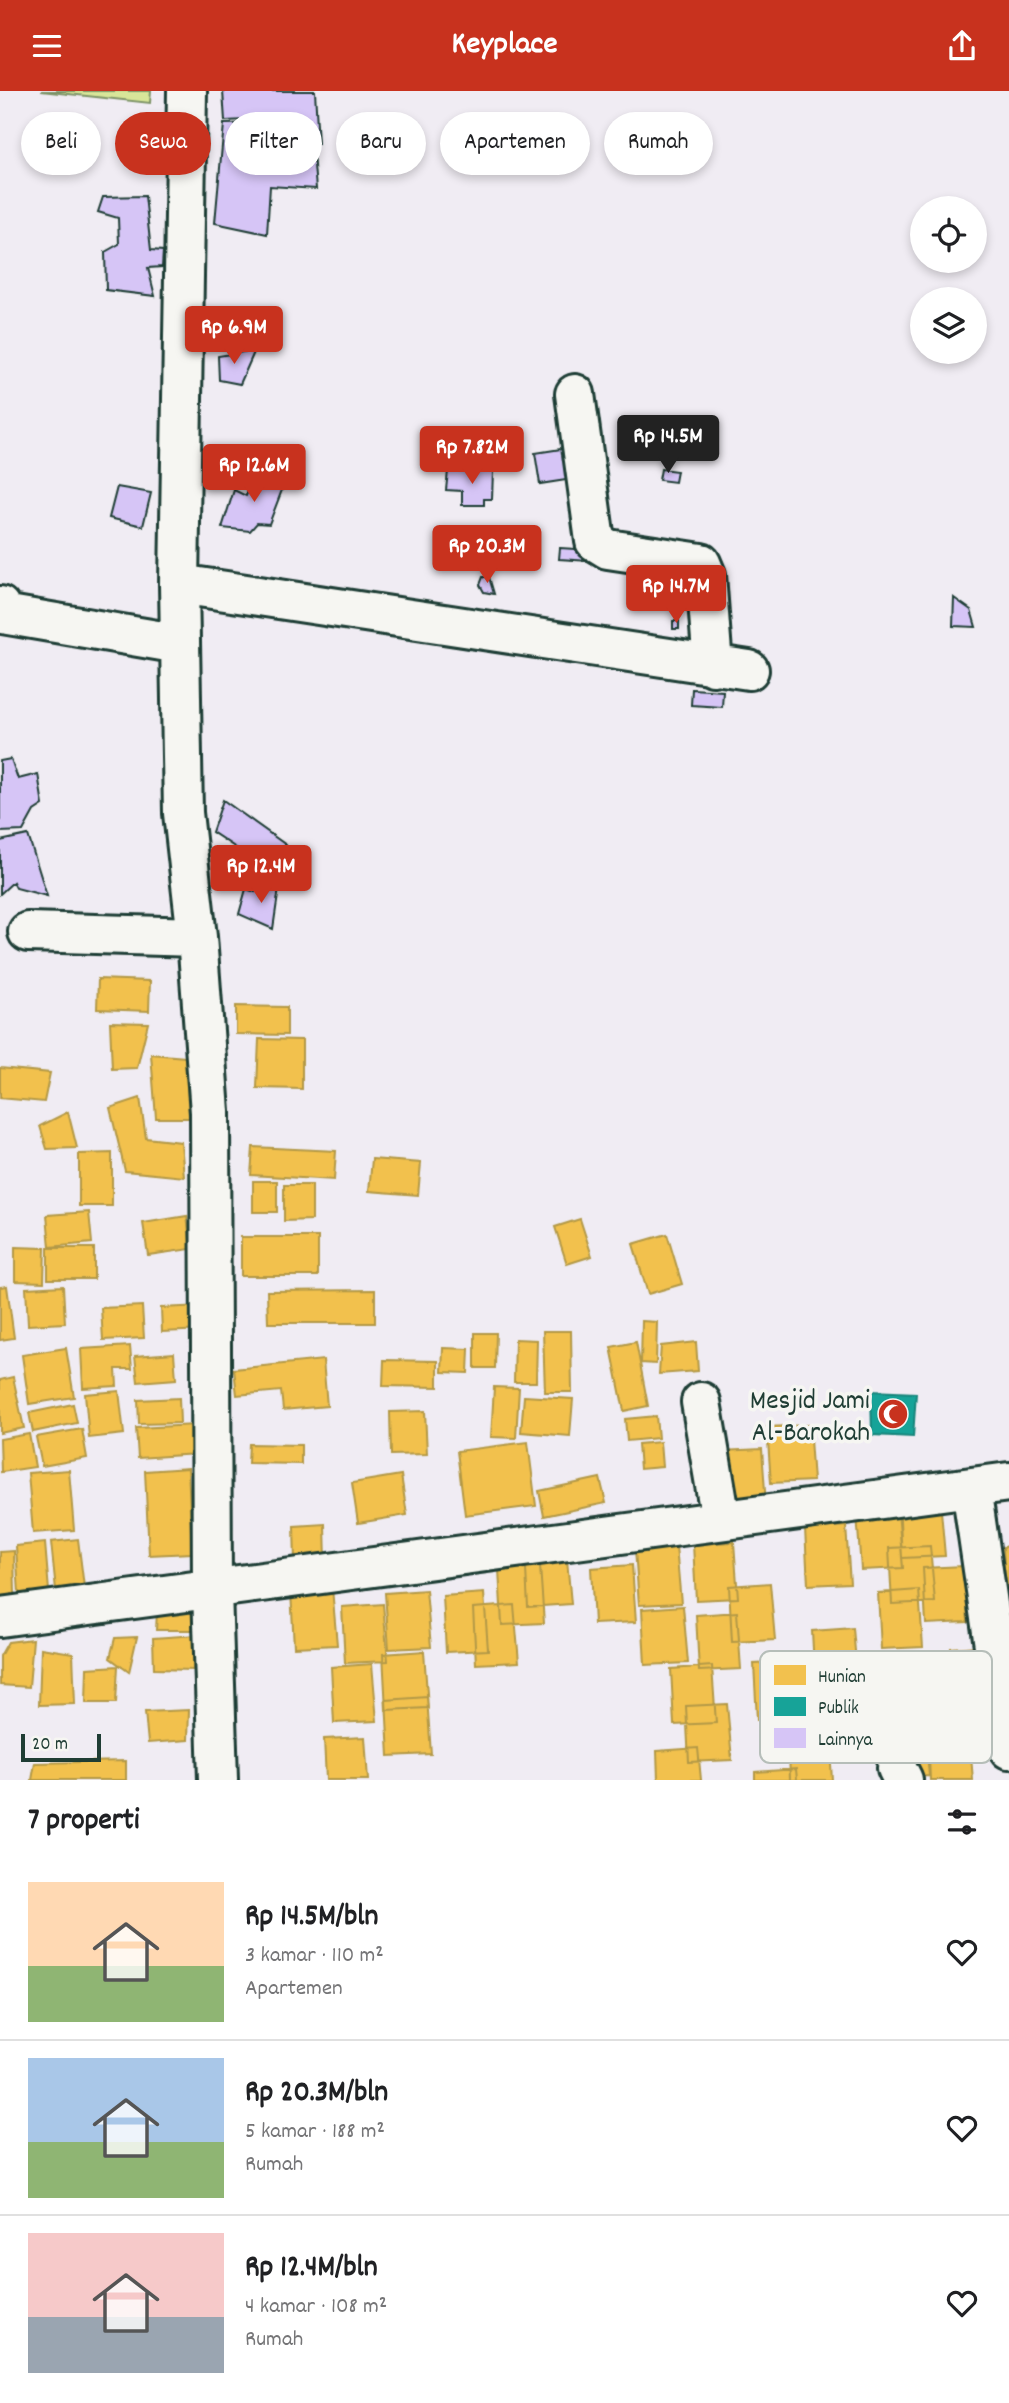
<!DOCTYPE html>
<html lang="id">
<head>
<meta charset="utf-8">
<style>
	:root { --surface:#fff; --page:#f6f6f6; --text:#202124; --muted:#757577; --line:#e0e0e0; --accent:#c8321e }
	body { margin:0; font-family:Dekko,sans-serif; background:var(--page); color:var(--text); height:100vh; display:flex; flex-direction:column; font-size:26px; white-space:nowrap }
	* { box-sizing:border-box; margin:0 }
	p { font-size:23px; color:var(--muted) }
	.icon { flex:none; width:38px; height:38px; fill:none; stroke:currentColor; stroke-width:2; stroke-linecap:round; stroke-linejoin:round }
	.map { position:relative; height:1689px; overflow:hidden }
	.sheet { display:flex; flex-direction:column; background:var(--surface); flex:1 }
	.sheet>* { flex:none }
	.guide { position:absolute; left:21px; top:21px; width:968px; height:63px; display:flex; gap:14px }
	.fabs { position:absolute; left:910px; top:105px; display:grid; gap:14px }
	.fabs a { display:grid; place-items:center; width:77px; height:77px; border-radius:50%; background:var(--surface); box-shadow:0 4px 10px #0003; font-size:35px }
	.scale { position:absolute; left:21px; bottom:18px; width:80px; box-sizing:border-box; padding-left:7px; border:4px solid #1f3d34; border-top:0; font-size:19px; line-height:24px; white-space:nowrap; color:#1f3d34; -webkit-text-stroke:5px #f6f6f2; paint-order:stroke }
	.price { position:absolute; translate:-50% -60px; padding:0 16px; border-radius:7px; background:var(--accent); color:#fff; font-size:23px; line-height:46px; filter:drop-shadow(0 2px 4px #0008) }
	.price::after { content:''; position:absolute; left:50%; top:42px; width:21px; height:16px; margin-left:-10px; background:inherit; clip-path:polygon(0 0,100% 0,50% 100%) }
	.price.on { background:#222; color:#fff }
	ul { padding:0; list-style:none }
	li { display:flex; align-items:center; gap:21px; height:175px; padding:0 28px }
	li+li { border-top:2px solid var(--line) }
	li span { display:grid; place-items:center; flex:none; width:196px; height:140px; border-radius:0px; color:#555 }
	li>.icon { margin-inline-start:auto }
	span .icon { width:84px; height:84px; fill:#fffc; stroke-width:1 }
	li b { font-size:30px }
	h2 { display:flex; justify-content:space-between; align-items:center; height:84px; padding:0 28px; font-size:30px }
	.tag { padding:0 24px; border-radius:32px; background:var(--surface); box-shadow:0 4px 10px #0003; font-size:24px; line-height:63px }
	.tag.on { background:var(--accent); color:#fff }
	header { display:flex; justify-content:space-between; align-items:center; height:91px; padding:0 28px; background:var(--accent); color:#fff; font-size:32px; font-weight:700 }
	.map>svg:first-child { display:block }
	.green { fill:#d8e699; stroke:#7c9266; stroke-width:2 }
	.homes { fill:#f2c14e; stroke:#b39946; stroke-width:2 }
	.public { fill:#17a398; stroke:#19847a; stroke-width:2 }
	.building { fill:#d6c5f6; stroke:#1f3d34; stroke-width:2 }
	.lines { fill:none; stroke-linecap:round; stroke-linejoin:round }
	.minor-casing { stroke:#1f3d34; stroke-width:44 }
	.minor { stroke:#f6f6f2; stroke-width:38 }
	.labels { text-anchor:middle; stroke-width:7; stroke-linejoin:round; paint-order:stroke }
	.poi-label { font-size:28px; fill:#1f3d34; stroke:#f6f6f2; text-anchor:end }
	.key { fill:#f6f6f2; stroke:#b6beb9; stroke-width:2 }
	.key-label { font-size:19px; fill:#1f3d34 }
</style>
</head>
<body>
<header><svg class="icon" aria-label="menu" viewBox="0 0 24 24"><path d="M4 6h16M4 12h16M4 18h16"/></svg>Keyplace<svg class="icon" aria-label="share" viewBox="0 0 24 24"><path d="M12 15V3M7 8l5-5 5 5M5 13v7h14v-7"/></svg></header>
<div class="map">
<svg width="1009" height="1689" viewBox="0 0 1009 1689">
	<rect width="100%" height="100%" fill="#f0ecf3"/>
	<filter id="ink" filterUnits="userSpaceOnUse"><feTurbulence type="fractalNoise" baseFrequency=".0143" numOctaves="2"/><feDisplacementMap in="SourceGraphic" scale="14" xChannelSelector="R" yChannelSelector="G"/><feConvolveMatrix kernelMatrix="1 2 1 2 8 2 1 2 1" color-interpolation-filters="sRGB"/></filter>
	<g filter="url(#ink)">
		<path class="green" d="M41 0H151L150 12Z"/>
		<path class="homes" d="M98 888 150 890 149 920 97 918Z
			M236 915 287 916V944L236 943Z
			M110 931 148 932 137 977 112 978Z
			M259 948 302 949V998L257 997Z
			M151 963 185 966 189 1027H156Z
			M0 977 50 982 44 1011 0 1007Z
			M140 1007 146 1047 181 1051 184 1086 125 1080 110 1017Z
			M68 1021 77 1057 47 1058 40 1035Z
			M253 1056 336 1060 334 1089 251 1084Z
			M112 1062V1115H79V1063Z
			M372 1068 421 1072 418 1104 369 1100Z
			M253 1090H277V1121H253Z
			M284 1094H312V1129L284 1130Z
			M89 1121 92 1152 50 1156 47 1124Z
			M187 1125 191 1158 148 1164 143 1132Z
			M580 1128 592 1165 567 1173 555 1136Z
			M667 1143 682 1193 648 1203 633 1153Z
			M241 1146H318V1185H241Z
			M15 1156 45 1157 44 1191 15 1190Z
			M48 1157H94V1188H48Z
			M7 1195 14 1247 0 1249V1196Z
			M63 1195 65 1232 28 1234 26 1197Z
			M375 1199V1232H268L267 1200Z
			M142 1215 144 1247 103 1249 101 1217Z
			M203 1215 205 1239 162 1241 161 1217Z
			M642 1230 657 1231 656 1273 641 1272Z
			M543 1240H571L572 1301H545Z
			M475 1242H496L495 1277H475Z
			M515 1248 537 1249 536 1291H514Z
			M636 1251 648 1315 624 1320 611 1256Z
			M696 1251 698 1280 659 1283 661 1255Z
			M130 1255 132 1278H116L117 1295 83 1297 81 1258Z
			M66 1257 74 1306 29 1313 22 1264Z
			M443 1257 469 1258 468 1282 442 1281Z
			M174 1262 176 1288 138 1291 135 1265Z
			M323 1269 327 1315 283 1319 281 1300 237 1304 234 1278Z
			M384 1269 438 1270V1296L383 1295Z
			M13 1286 24 1337 0 1342V1289Z
			M494 1296 519 1297 516 1347 491 1346Z
			M119 1300 124 1343 89 1347 85 1303Z
			M524 1305 573 1308 570 1345 521 1341Z
			M179 1307 180 1332 139 1333 138 1309Z
			M73 1313 77 1332 33 1341 29 1322Z
			M425 1320 427 1363 391 1364 390 1321Z
			M656 1325 658 1347 627 1350 625 1328Z
			M196 1334 197 1363 138 1367 136 1337Z
			M809 1334 813 1390 771 1392 767 1336Z
			M82 1338 87 1367 42 1375 36 1346Z
			M29 1343 35 1376 1 1381 0 1348Z
			M528 1351 536 1415 465 1424 457 1360Z
			M660 1351 662 1376 640 1378 638 1353Z
			M249 1353 301 1354V1373L248 1372Z
			M762 1358 766 1414 724 1417 721 1360Z
			M188 1377 192 1462 149 1464 145 1380Z
			M69 1379 74 1439 33 1442 28 1382Z
			M401 1384 407 1424 358 1432 352 1392Z
			M600 1387 606 1412 544 1425 539 1400Z
			M940 1408 945 1465 902 1467 899 1411Z
			M898 1421 903 1477 861 1479 857 1423Z
			M325 1433 326 1470 295 1471 294 1435Z
			M846 1435 850 1492 808 1494 805 1438Z
			M78 1448 84 1496 56 1499 51 1451Z
			M734 1451 738 1507 696 1509 693 1453Z
			M45 1452 49 1500 19 1503 16 1455Z
			M676 1455 681 1512 639 1514 635 1458Z
			M930 1455 935 1511 892 1513 889 1457Z
			M1009 1455V1511L1006 1512 1003 1456Z
			M566 1457 571 1513 528 1516 525 1459Z
			M14 1460 15 1504 0 1505V1461Z
			M632 1474 636 1531 594 1533 591 1477Z
			M540 1475 544 1532 502 1534 499 1478Z
			M964 1475 968 1531 926 1533 923 1477Z
			M770 1492 775 1549 732 1551 729 1495Z
			M332 1497 337 1554 294 1556 291 1500Z
			M426 1499 431 1556 389 1558 385 1502Z
			M919 1499 923 1556 881 1558 878 1502Z
			M484 1502 488 1559 446 1561 443 1505Z
			M383 1513 388 1570 345 1572 342 1516Z
			M514 1514 519 1571 476 1573 473 1517Z
			M683 1515 688 1572 645 1574 642 1518Z
			M199 1519 195 1539H156L157 1521Z
			M737 1521 741 1578 699 1580 696 1524Z
			M853 1537 858 1594 815 1596 812 1540Z
			M197 1544 193 1579 154 1578 153 1547Z
			M137 1546 129 1581 110 1567 115 1547Z
			M33 1548 29 1596 0 1594V1565L8 1551Z
			M992 1554 996 1611 954 1613 951 1557Z
			M41 1557 73 1562 75 1613 39 1614Z
			M424 1560 428 1617 386 1619 383 1563Z
			M795 1571 799 1627 757 1629 754 1573Z
			M372 1573 377 1630 334 1632 331 1576Z
			M118 1575 116 1612H86L87 1577Z
			M712 1575 716 1632 674 1634 671 1578Z
			M427 1606 431 1663 389 1665 386 1609Z
			M727 1613 732 1669 689 1671 686 1615Z
			M189 1619 188 1649 148 1652 145 1621Z
			M924 1629 929 1685 886 1687 883 1631Z
			M969 1641 973 1689H930L928 1644Z
			M365 1646 368 1689H326L324 1648Z
			M698 1657 701 1689H658L657 1660Z
			M830 1657 832 1689H790L789 1660Z
			M126 1670V1689H32L35 1672Z
			M796 1678 797 1689H755V1681Z"/>
		<path class="public" d="M871 1300 916 1302 913 1346 872 1344Z"/>
		<path class="building" d="M223 0H315L318 53 269 55 268 28 225 30Z
			M265 32 267 59 313 63 316 98 270 95 267 143 215 132 224 33Z
			M145 105 151 159 163 160 162 176 148 177 155 205 106 199 105 161 119 153 118 127 98 121 103 106Z
			M255 259 240 293 219 289 218 265Z
			M574 356 579 387 540 393 535 362Z
			M661 378 677 380 675 391 659 389Z
			M448 380H493L492 408H484V414H462V400L446 399Z
			M256 381 285 391 269 433 257 432 250 440 222 437 234 399 246 405Z
			M117 396 151 402 143 435 109 427Z
			M466 445 490 446 489 457 465 456Z
			M560 457 606 460 605 471 559 468Z
			M446 463 460 465 458 469 445 468Z
			M483 486H489L494 503 484 501 480 494Z
			M954 507 971 519 976 536 953 535Z
			M673 530H679V538H673Z
			M692 598 723 600 722 616 691 614Z
			M11 668 18 688 38 683 43 714 34 720 23 740 0 741V670Z
			M223 709 286 754 269 779 212 741Z
			M28 744 47 805 16 797 13 791 0 803V750Z
			M256 794 279 797 273 838 239 823 246 798 255 801Z"/>
		<g class="lines">
			<g class="minor-casing">
				<path id="minor" d="M187 0 179 493 183 722 197 846 210 1021 212 1499 218 1689
					M575 303 595 450 608 458 701 472 706 484 713 575
					M179 493 749 579
					M0 515 3 523 180 553
					M28 841 197 846
					M701 1311 721 1429
					M971 1396 1009 1658
					M0 1526 1009 1391
					M897 1677 903 1689"/>
			</g>
			<use href="#minor" class="minor"/>
		</g>
	</g>
	<defs>
		<g id="mosque-disc" transform="scale(1.575)"><circle r="9.5" fill="#c8321e" stroke="#f6f6f2"/><path d="M3.5-4.9A6 6 0 1 0 3.5 4.9A5 5 0 1 1 3.5-4.9Z" fill="#fff"/></g>
	</defs>
	<g fill-rule="evenodd">
		<use href="#mosque-disc" x="893" y="1323"/>
	</g>
	<g class="labels">
		<g class="poi-label">
			<text x="870" y="1317">Mesjid Jami<tspan x="870" dy="32">Al-Barokah</tspan></text>
		</g>
	</g>
	<rect x="760" y="1560" width="232" height="112" rx="10" class="key"/>
	<rect x="774" y="1574" width="32" height="20" fill="#f2c14e"/>
	<rect x="774" y="1606" width="32" height="19" fill="#17a398"/>
	<rect x="774" y="1637" width="32" height="20" fill="#d6c5f6"/>
	<g class="key-label">
		<text x="818" y="1591">Hunian</text>
		<text x="818" y="1622">Publik</text>
		<text x="818" y="1654">Lainnya</text>
	</g>
</svg>
<div class="fabs">
<a><svg class="icon" aria-label="locate" viewBox="0 0 24 24"><circle cx="12" cy="12" r="6"/><path d="M12 2v4M12 18v4M2 12h4M18 12h4"/></svg></a>
<a><svg class="icon" aria-label="layers" viewBox="0 0 24 24"><path d="M12 4l9 5-9 5-9-5zM3 14l9 5 9-5"/></svg></a>
</div>
<div class="scale">20 m</div>
<b class="price" style="left:234px;top:275px">Rp 6.9M</b>
<b class="price on" style="left:668px;top:384px">Rp 14.5M</b>
<b class="price" style="left:472px;top:395px">Rp 7.82M</b>
<b class="price" style="left:254px;top:413px">Rp 12.6M</b>
<b class="price" style="left:487px;top:494px">Rp 20.3M</b>
<b class="price" style="left:676px;top:534px">Rp 14.7M</b>
<b class="price" style="left:261px;top:814px">Rp 12.4M</b>
<div class="guide">
<a class="tag">Beli</a>
<a class="tag on">Sewa</a>
<a class="tag">Filter</a>
<a class="tag">Baru</a>
<a class="tag">Apartemen</a>
<a class="tag">Rumah</a>
</div>
</div>
<section class="sheet">
<h2>7 properti<svg class="icon" aria-label="filters" viewBox="0 0 24 24"><path d="M4 7h16M4 17h16"/><circle cx="9" cy="7" r="2"/><circle cx="15" cy="17" r="2"/></svg></h2>
<ul>
<li><span style="background:linear-gradient(#ffd9b3 60%,#8fb573 0)"><svg class="icon" aria-label="home" viewBox="0 0 24 24"><path d="M3 11l9-7 9 7M6 9v11h12V9"/></svg></span><div><b>Rp 14.5M/bln</b><p>3 kamar · 110 m²</p><p>Apartemen</p></div><svg class="icon" aria-label="heart" viewBox="0 0 24 24"><path d="M12 20l-8-8c-3-5 5-10 8-4 3-6 11-1 8 4z"/></svg></li>
<li><span style="background:linear-gradient(#a9c7e8 60%,#8fb573 0)"><svg class="icon" aria-label="home" viewBox="0 0 24 24"><path d="M3 11l9-7 9 7M6 9v11h12V9"/></svg></span><div><b>Rp 20.3M/bln</b><p>5 kamar · 188 m²</p><p>Rumah</p></div><svg class="icon" aria-label="heart" viewBox="0 0 24 24"><path d="M12 20l-8-8c-3-5 5-10 8-4 3-6 11-1 8 4z"/></svg></li>
<li><span style="background:linear-gradient(#f6c9c9 60%,#9aa5b1 0)"><svg class="icon" aria-label="home" viewBox="0 0 24 24"><path d="M3 11l9-7 9 7M6 9v11h12V9"/></svg></span><div><b>Rp 12.4M/bln</b><p>4 kamar · 108 m²</p><p>Rumah</p></div><svg class="icon" aria-label="heart" viewBox="0 0 24 24"><path d="M12 20l-8-8c-3-5 5-10 8-4 3-6 11-1 8 4z"/></svg></li>
</ul>
</section>
</body>
</html>
